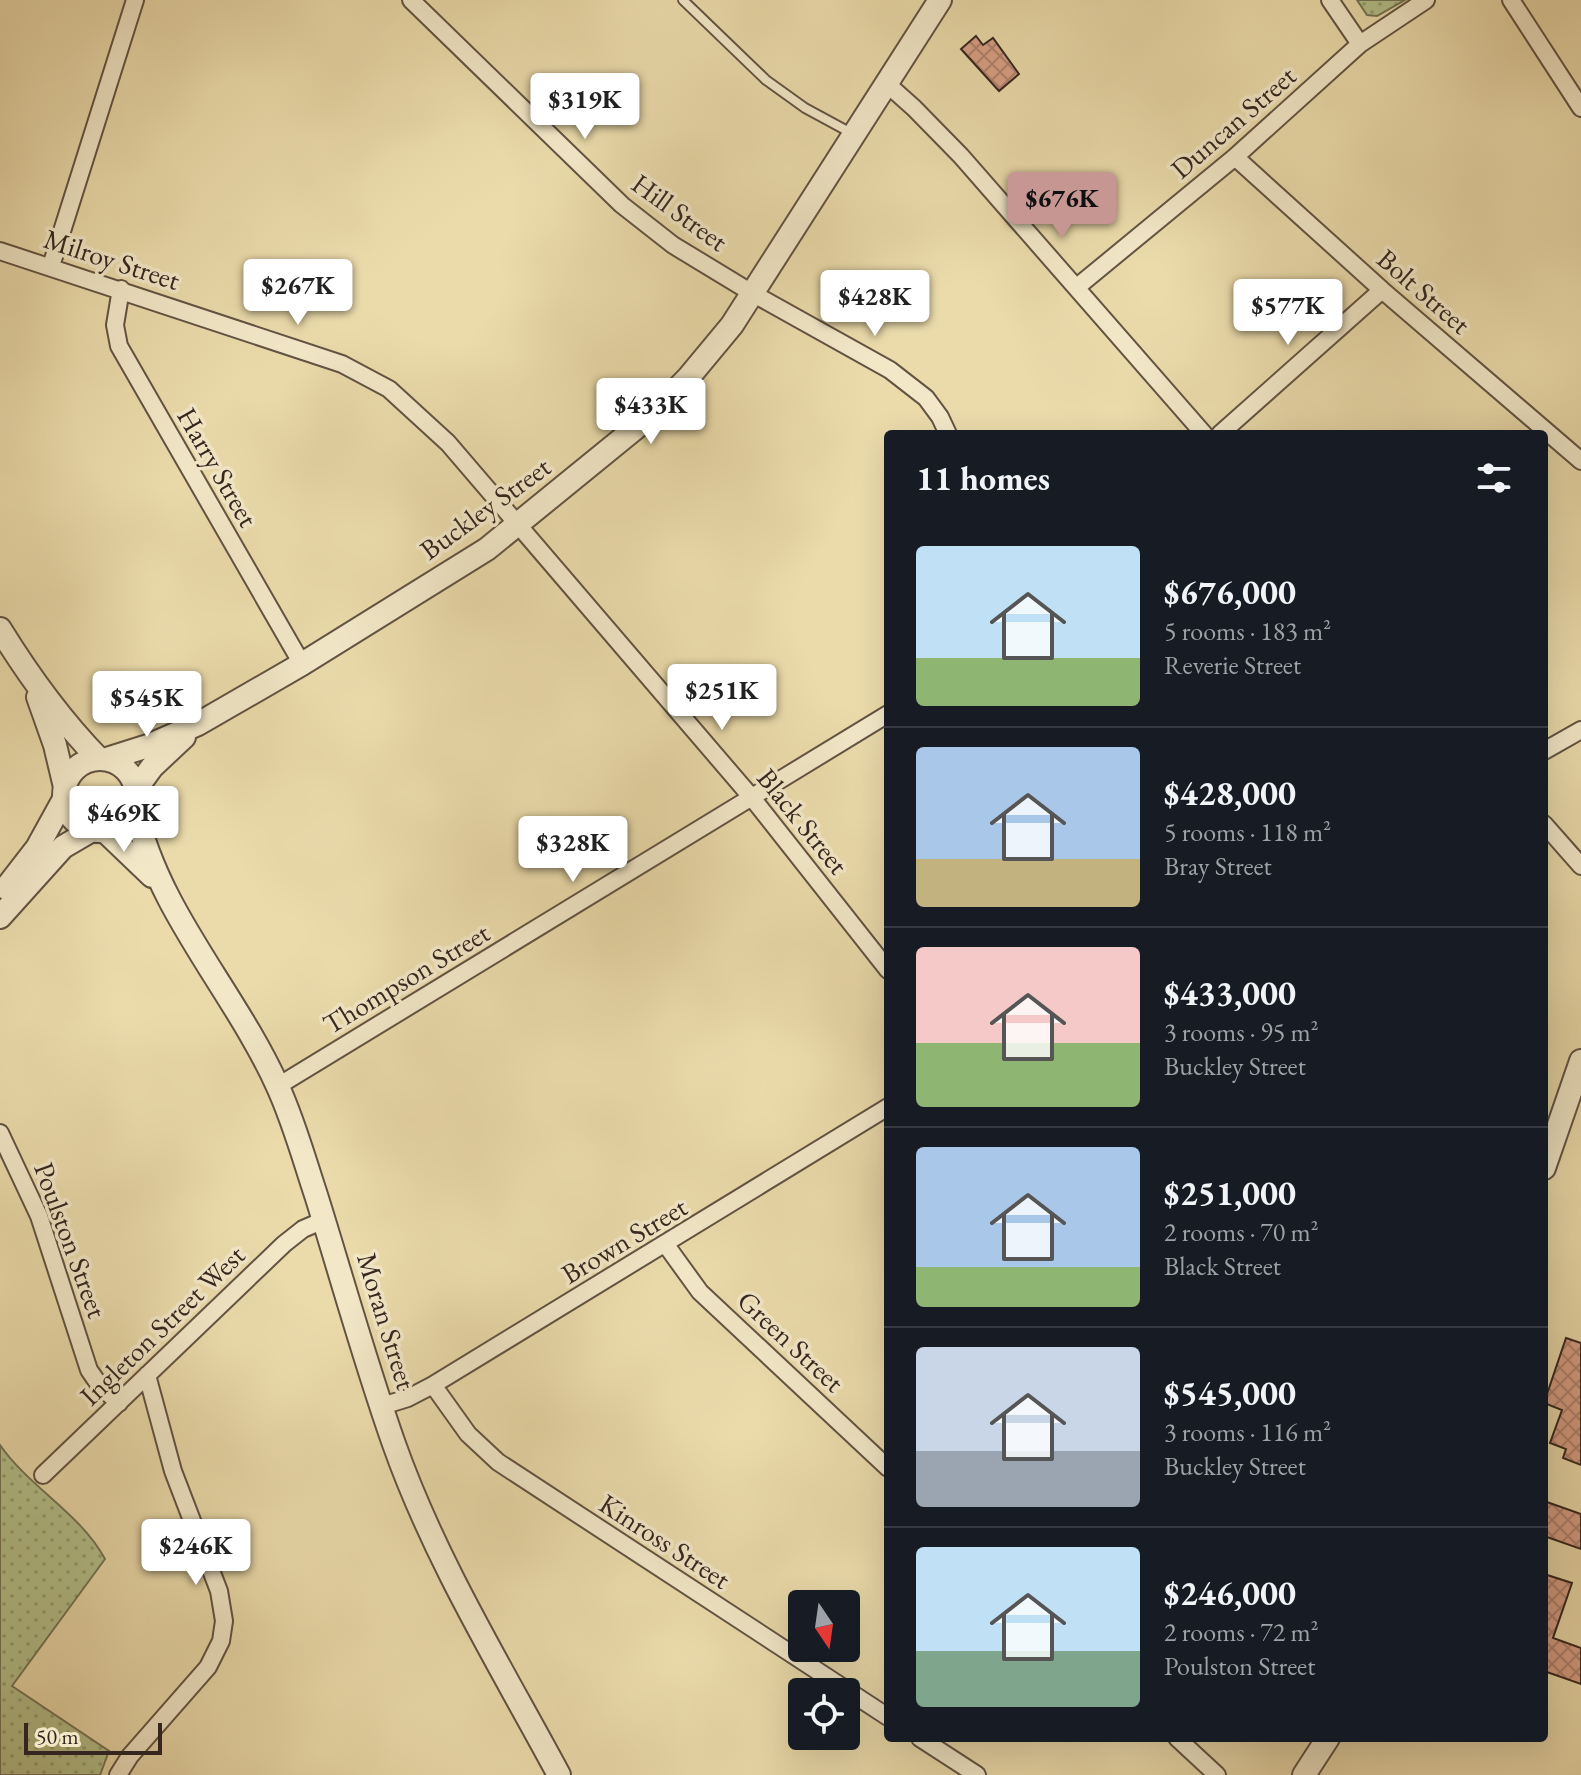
<!DOCTYPE html>
<html lang="en">
<head>
<meta charset="utf-8">
<style>
	:root { --surface:#171b24; --page:#20242c; --text:#f1f3f6; --muted:#9ea1a6; --line:#363941; --accent:#c59692 }
	body { margin:0; font-family:"EB Garamond",serif; background:var(--page); color:var(--text); height:100vh; display:flex; flex-direction:column; font-size:30px; white-space:nowrap }
	* { box-sizing:border-box; margin:0 }
	p { font-size:26px; color:var(--muted) }
	.icon { flex:none; width:44px; height:44px; fill:none; stroke:currentColor; stroke-width:2; stroke-linecap:round; stroke-linejoin:round }
	.map { position:relative; flex:1; overflow:hidden }
	.details { position:absolute; left:884px; top:430px; width:664px; height:1312px; display:flex; flex-direction:column; background:var(--surface); border-radius:8px; box-shadow:0 8px 32px #0002 }
	.details>* { flex:none }
	.needle { width:52px; rotate:167deg }
	.controls { position:absolute; left:788px; top:1590px; display:grid; gap:16px }
	.controls a { display:grid; place-items:center; width:72px; height:72px; border-radius:8px; background:var(--surface); box-shadow:0 8px 32px #0002; font-size:40px }
	.scale { position:absolute; left:24px; bottom:20px; width:138px; box-sizing:border-box; padding-left:8px; border:4px solid #352620; border-top:0; font-size:22px; line-height:28px; white-space:nowrap; color:#352620; -webkit-text-stroke:6px #f2e8c8; paint-order:stroke }
	.price { position:absolute; translate:-50% -68px; padding:0 18px; border-radius:8px; background:#fff; color:#222; font-size:26px; line-height:52px; filter:drop-shadow(0 2px 4px #0008) }
	.price::after { content:''; position:absolute; left:50%; top:48px; width:24px; height:18px; margin-left:-12px; background:inherit; clip-path:polygon(0 0,100% 0,50% 100%) }
	.price.on { background:var(--accent); color:#111 }
	ul { padding:0; list-style:none }
	li { display:flex; align-items:center; gap:24px; height:200px; padding:0 32px }
	li+li { border-top:2px solid var(--line) }
	li span { display:grid; place-items:center; flex:none; width:224px; height:160px; border-radius:8px; color:#555 }
	li>.icon { margin-inline-start:auto }
	span .icon { width:96px; height:96px; fill:#fffc; stroke-width:1 }
	li b { font-size:34px }
	h2 { display:flex; justify-content:space-between; align-items:center; height:96px; padding:0 32px; font-size:34px }
	.map>svg:first-child { display:block }
	.grass { fill:url(#grass-dots); stroke:#747456; stroke-width:2 }
	.building { fill:url(#building-cross-hatch); stroke:#352620; stroke-width:2 }
	.lines { fill:none; stroke-linecap:round; stroke-linejoin:round }
	.service-casing { stroke:#625343; stroke-width:12 }
	.minor-casing { stroke:#625343; stroke-width:20 }
	.tertiary-casing { stroke:#625343; stroke-width:26 }
	.service { stroke:#f2e8c8; stroke-width:8 }
	.minor { stroke:#f2e8c8; stroke-width:16 }
	.tertiary { stroke:#f2e8c8; stroke-width:22 }
	.labels { text-anchor:middle; stroke-width:7; stroke-linejoin:round; paint-order:stroke }
	.street-label { font-size:28px; fill:#352620; stroke:#f2e8c8 }
</style>
</head>
<body>
<div class="map">
<svg width="1581" height="1775" viewBox="0 0 1581 1775">
	<defs>
		<pattern id="grass-dots" width="8" height="8" patternUnits="userSpaceOnUse" patternTransform="scale(2)"><rect width="8" height="8" fill="#b4c18b"/><path d="M2 2h.1M6 6h.1" fill="none" stroke="#939d71" stroke-width="1.8" stroke-linecap="round"/></pattern>
		<pattern id="building-cross-hatch" width="8" height="8" patternUnits="userSpaceOnUse" patternTransform="scale(2)"><rect width="8" height="8" fill="#d8a086"/><path d="M0 0l8 8M0 8l8-8" fill="none" stroke="#b0826d"/></pattern>
	</defs>
	<rect width="100%" height="100%" fill="#ebdbab"/>
	<filter id="stains"><feTurbulence type="fractalNoise" baseFrequency=".0025" numOctaves="4"/><feColorMatrix values="0 0 0 0 .2 0 0 0 0 .09 0 0 0 0 .02 0 0 0 .5 -.17"/></filter>
	<radialGradient id="worn" r=".72"><stop offset=".6" stop-color="#630" stop-opacity="0"/><stop offset="1" stop-color="#630" stop-opacity=".3"/></radialGradient>
	<path class="grass" d="M1357 0H1405L1377 16 1367 15Z
		M0 1445C30 1488 80 1513 105 1559L12 1686 109 1751 100 1775H0Z"/>
	<path class="building" d="M976 36 983 45 993 38 1019 74 999 91 961 49Z
		M1566 1338 1581 1343V1465L1563 1458 1566 1449 1550 1443 1562 1410 1544 1403Z
		M1544 1501 1581 1514V1549L1544 1536Z
		M1544 1574 1572 1583 1553 1638 1581 1648V1684L1544 1671Z"/>
	<g class="lines">
		<g class="service-casing">
			<path id="service" d="M683 0 766 80 805 108 853 134"/>
		</g>
		<g class="minor-casing">
			<path id="minor" d="M411 0 622 205 673 245 752 293 890 370 926 398 940 417 948 434
				M1330 0 1360 44
				M1511 0 1581 108
				M886 83 914 108 961 156 1204 434
				M1235 157 1382 290 1581 461
				M0 251 342 364 389 389 448 443 753 799 888 970
				M51 266 135 0
				M1077 287 1235 157 1360 44 1426 0
				M121 289 115 325 119 346 302 664
				M1220 434 1382 290
				M1544 751 1581 730
				M1544 824 1581 866
				M278 1086 888 714
				M0 1133 39 1216 89 1370 100 1386 119 1403
				M666 1245 700 1292 888 1468
				M433 1385 468 1434 498 1462 888 1717
				M382 1406 408 1398 433 1385 888 1107
				M43 1475 284 1244 303 1229 324 1220
				M920 1738 977 1775
				M1177 1738 1217 1775
				M118 1775 130 1756 208 1667 221 1641 224 1621 219 1591 173 1471 147 1375"/>
		</g>
		<g class="tertiary-casing">
			<path id="tertiary" d="M0 629C29 676 60 719 99 759
				M38 697 55 745 65 787
				M64 795a36 36 0 1 1 72 0a36 36 0 1 1-72 0Z
				M107 759 148 746 198 724 302 664 487 549 654 413 688 378 732 325 940 0
				M136 789 152 767 184 737
				M135 808C158 913 235 991 278 1087 294 1122 304 1159 316 1195 342 1278 365 1362 394 1444 435 1560 501 1667 559 1775
				M105 831 152 876
				M6 888 37 848 64 799
				M0 917 63 847 92 830
				M1544 1168 1581 1061
				M1304 1775 1328 1738"/>
		</g>
		<use href="#service" class="service"/>
		<use href="#minor" class="minor"/>
		<use href="#tertiary" class="tertiary"/>
	</g>
	<g class="labels">
		<g class="street-label">
			<text transform="translate(1233 122) rotate(-41)" y="10">Duncan Street</text>
			<text transform="translate(680 212) rotate(36)" y="10">Hill Street</text>
			<text transform="translate(112 259) rotate(18)" y="10">Milroy Street</text>
			<text transform="translate(1424 291) rotate(41)" y="10">Bolt Street</text>
			<text transform="translate(218 467) rotate(60)" y="10">Harry Street</text>
			<text transform="translate(485 508) rotate(-36)" y="10">Buckley Street</text>
			<text transform="translate(803 821) rotate(51)" y="10">Black Street</text>
			<text transform="translate(406 978) rotate(-31)" y="10">Thompson Street</text>
			<text transform="translate(71 1240) rotate(70)" y="10">Poulston Street</text>
			<text transform="translate(624 1240) rotate(-31)" y="10">Brown Street</text>
			<text transform="translate(387 1321) rotate(73)" y="10">Moran Street</text>
			<text transform="translate(162 1325) rotate(-44)" y="10">Ingleton Street West</text>
			<text transform="translate(791 1341) rotate(43)" y="10">Green Street</text>
			<text transform="translate(665 1541) rotate(33)" y="10">Kinross Street</text>
		</g>
	</g>
	<rect width="100%" height="100%" filter="url(#stains)"/>
	<rect width="100%" height="100%" fill="url(#worn)"/>
</svg>
<div class="controls">
<a><svg class="needle" viewBox="-14 -14 28 28"><path d="M0-13l5 13h-10z" fill="#e53935"/><path d="M0 13l5-13h-10z" fill="#9ea1a6"/></svg></a>
<a><svg class="icon" aria-label="locate" viewBox="0 0 24 24"><circle cx="12" cy="12" r="6"/><path d="M12 2v4M12 18v4M2 12h4M18 12h4"/></svg></a>
</div>
<div class="scale">50 m</div>
<b class="price" style="left:585px;top:141px">$319K</b>
<b class="price on" style="left:1062px;top:240px">$676K</b>
<b class="price" style="left:298px;top:327px">$267K</b>
<b class="price" style="left:875px;top:338px">$428K</b>
<b class="price" style="left:1288px;top:347px">$577K</b>
<b class="price" style="left:651px;top:446px">$433K</b>
<b class="price" style="left:722px;top:732px">$251K</b>
<b class="price" style="left:147px;top:739px">$545K</b>
<b class="price" style="left:124px;top:854px">$469K</b>
<b class="price" style="left:573px;top:884px">$328K</b>
<b class="price" style="left:196px;top:1587px">$246K</b>
<section class="details">
<h2>11 homes<svg class="icon" aria-label="filters" viewBox="0 0 24 24"><path d="M4 7h16M4 17h16"/><circle cx="9" cy="7" r="2"/><circle cx="15" cy="17" r="2"/></svg></h2>
<ul>
<li><span style="background:linear-gradient(#bfe0f5 70%,#8fb573 0)"><svg class="icon" aria-label="home" viewBox="0 0 24 24"><path d="M3 11l9-7 9 7M6 9v11h12V9"/></svg></span><div><b>$676,000</b><p>5 rooms · 183 m²</p><p>Reverie Street</p></div></li>
<li><span style="background:linear-gradient(#a9c7e8 70%,#c2b280 0)"><svg class="icon" aria-label="home" viewBox="0 0 24 24"><path d="M3 11l9-7 9 7M6 9v11h12V9"/></svg></span><div><b>$428,000</b><p>5 rooms · 118 m²</p><p>Bray Street</p></div></li>
<li><span style="background:linear-gradient(#f6c9c9 60%,#8fb573 0)"><svg class="icon" aria-label="home" viewBox="0 0 24 24"><path d="M3 11l9-7 9 7M6 9v11h12V9"/></svg></span><div><b>$433,000</b><p>3 rooms · 95 m²</p><p>Buckley Street</p></div></li>
<li><span style="background:linear-gradient(#a9c7e8 75%,#8fb573 0)"><svg class="icon" aria-label="home" viewBox="0 0 24 24"><path d="M3 11l9-7 9 7M6 9v11h12V9"/></svg></span><div><b>$251,000</b><p>2 rooms · 70 m²</p><p>Black Street</p></div></li>
<li><span style="background:linear-gradient(#c9d6e8 65%,#9aa5b1 0)"><svg class="icon" aria-label="home" viewBox="0 0 24 24"><path d="M3 11l9-7 9 7M6 9v11h12V9"/></svg></span><div><b>$545,000</b><p>3 rooms · 116 m²</p><p>Buckley Street</p></div></li>
<li><span style="background:linear-gradient(#bfe0f5 65%,#7fa58c 0)"><svg class="icon" aria-label="home" viewBox="0 0 24 24"><path d="M3 11l9-7 9 7M6 9v11h12V9"/></svg></span><div><b>$246,000</b><p>2 rooms · 72 m²</p><p>Poulston Street</p></div></li>
</ul>
</section>
</div>
</body>
</html>
